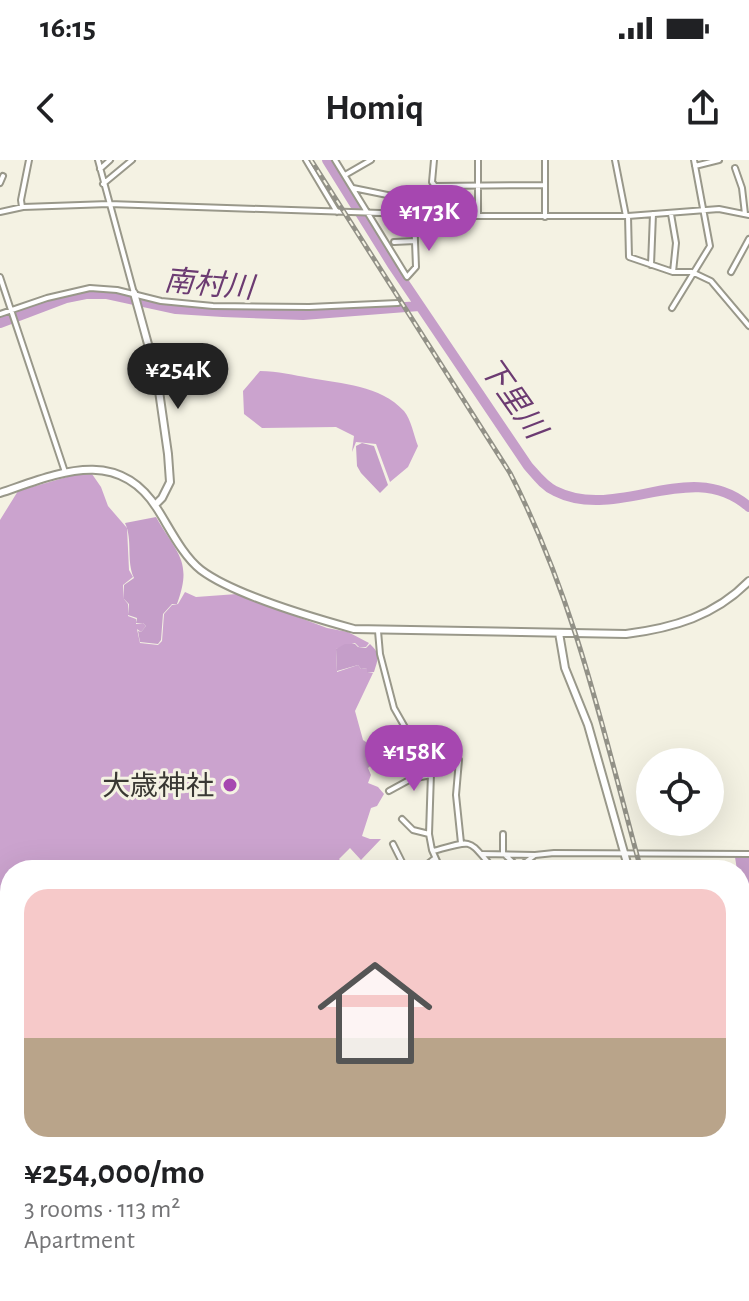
<!DOCTYPE html>
<html lang="en">
<head>
<meta charset="utf-8">
<style>
	:root { --surface:#fff; --page:#f6f6f6; --text:#202124; --muted:#757577; --line:#e0e0e0; --accent:#a647b0 }
	body { margin:0; font-family:"Alegreya Sans","Noto Sans JP",sans-serif; background:var(--page); color:var(--text); height:100vh; display:flex; flex-direction:column; font-size:30px; white-space:nowrap }
	* { box-sizing:border-box; margin:0 }
	p { font-size:26px; color:var(--muted) }
	.icon { flex:none; width:44px; height:44px; fill:none; stroke:currentColor; stroke-width:2; stroke-linecap:round; stroke-linejoin:round }
	.map { position:relative; flex:1; overflow:hidden }
	.panel { position:absolute; left:0px; top:700px; width:750px; height:442px; display:flex; flex-direction:column; background:var(--surface); border-radius:32px 32px 0 0; box-shadow:0 8px 32px #0002 }
	.panel>* { flex:none }
	.controls { position:absolute; left:636px; top:588px; display:grid; gap:16px }
	.controls a { display:grid; place-items:center; width:88px; height:88px; border-radius:50%; background:var(--surface); box-shadow:0 8px 32px #0002; font-size:40px }
	.price { position:absolute; translate:-50% -68px; padding:0 18px; border-radius:28px; background:var(--accent); color:#fff; font-size:26px; line-height:52px; filter:drop-shadow(0 2px 4px #0008) }
	.price::after { content:''; position:absolute; left:50%; top:48px; width:24px; height:18px; margin-left:-12px; background:inherit; clip-path:polygon(0 0,100% 0,50% 100%) }
	.price.on { background:#222; color:#fff }
	ul { padding:0; list-style:none }
	li { display:grid; align-content:center; gap:16px; height:424px; padding:0 24px }
	li+li { border-top:2px solid var(--line) }
	li span { display:grid; place-items:center; height:248px; border-radius:24px; color:#555 }
	li>.icon { margin-inline-start:auto }
	span .icon { width:144px; height:144px; fill:#fffc; stroke-width:1 }
	li b { font-size:34px }
	.status { display:flex; justify-content:space-between; align-items:center; height:56px; padding:0 40px; background:var(--surface); direction:ltr }
	.status svg { height:22px; fill:currentColor }
	header { display:flex; justify-content:space-between; align-items:center; height:104px; padding:0 24px; background:var(--surface); font-size:36px; font-weight:700 }
	.map>svg:first-child { display:block }
	.forest { fill:#cba3ce }
	.water { fill:#c59ec9 }
	.lines { fill:none; stroke-linecap:round; stroke-linejoin:round }
	.river { stroke:#c59ec9; stroke-width:10 }
	.minor-casing { stroke:#99988a; stroke-width:8 }
	.tertiary-casing { stroke:#99988a; stroke-width:10 }
	.minor { stroke:#fff; stroke-width:4 }
	.tertiary { stroke:#fff; stroke-width:6 }
	.rail-casing { stroke:#929187; stroke-width:5 }
	.rail { stroke:#f4f2e3; stroke-width:2; stroke-dasharray:6; stroke-linecap:butt }
	.poi-dot { fill:#a647b0; stroke:#f4f2e3; stroke-width:3 }
	.labels { text-anchor:middle; stroke-width:6; stroke-linejoin:round; paint-order:stroke }
	.poi-label { font-size:28px; fill:#393833; stroke:#f4f2e3; text-anchor:end }
	.water-label { font-size:30px; font-style:italic; fill:#6c3b72; stroke:#f4f2e3 }
</style>
</head>
<body>
<div class="status"><b>16:15</b><svg viewBox="0 0 49 12"><path d="M0 12V9h3v3zM5 12V6h3v6zM10 12V3h3v9zM15 12V0h3v12zM26 1h20v11H26zM47 4h2v5h-2z"/></svg></div>
<header><svg class="icon" aria-label="back" viewBox="0 0 24 24"><path d="M15 5l-7 7 7 7"/></svg>Homiq<svg class="icon" aria-label="share" viewBox="0 0 24 24"><path d="M12 15V3M7 8l5-5 5 5M5 13v7h14v-7"/></svg></header>
<div class="map">
<svg width="749" height="1141" viewBox="0 0 749 1141">
	<rect width="100%" height="100%" fill="#f4f2e3"/>
	<path class="forest" d="M260 211C278 211 293 215 310 218 342 224 380 225 404 251 411 259 414 276 418 286L408 307 390 322 376 284 356 282 352 292 354 276 336 267 262 268 244 254 243 231Z
		M92 314 101 327 108 346 127 368 129 410 133 417 123 425 124 439 128 444V456L136 459V464L143 463 146 466 141 472 137 469 140 483 158 485 162 481 164 454 172 445 178 444 185 432 196 437 237 434 327 468 348 472 369 483 366 487H359L355 483 336 489 337 512 358 505 361 509 367 508V513H373L355 551 363 580 379 591 377 600 368 608 371 615 368 623 378 627 384 634 377 646 371 648 362 676 370 679H381L361 700 350 688 339 699 344 705V710H10V1132H150L146 1141H0V360L18 331 74 315Z"/>
	<path class="water" d="M362 283 374 286 388 325 380 333 361 313 357 306 356 286Z
		M156 357C177 394 193 401 177 444H172L163 454 161 480 158 484 140 482 138 471 141 472 146 466 143 463H136L137 458 128 455 129 444 124 439V425L134 418C126 401 133 380 125 363Z
		M345 484H355L358 487 366 488 370 484C381 494 378 499 374 512L367 513V508L361 509 358 505 337 511 336 489Z
		M749 696V772L740 773V710H737L735 697Z
		M0 1033 10 1037V1115L0 1116Z
		M0 1118H10V1132H46L43 1141H0Z"/>
	<g class="lines">
		<path class="river" d="M327 0 393 106 528 306C536 315 544 326 555 331 618 363 691 296 749 347
			M0 163 66 138 86 134H107L176 149 223 152 303 155 419 146"/>
		<g class="minor-casing">
			<path id="minor" d="M98 0 134 133
				M306 0 337 52
				M335 0 407 117 416 107 414 56
				M434 0 432 22 435 26 545 25
				M615 0 626 56
				M695 6 719 0
				M735 8 742 28 745 54
				M100 9 110 0
				M345 15 371 0
				M0 23 3 16
				M103 24 132 0
				M353 28 451 48 453 56
				M22 47 21 40 29 0
				M0 52 23 47 109 44 470 56H628L719 49 749 55
				M671 54 676 83 673 112
				M478 56V0
				M628 56 629 97 673 112H692L711 121 749 166
				M545 57V0
				M394 82 415 81
				M651 105 653 54
				M731 112 749 79
				M0 117 65 312
				M672 148 710 86 694 0
				M0 154 47 138 90 128 117 130 161 141 213 146 309 147 398 143
				M378 471 380 494 394 548 431 613 429 674 432 690 441 710
				M448 586 454 600
				M397 592 414 618
				M430 611 451 600H459L456 635 461 683
				M389 631 411 619 431 615
				M402 659 413 670 429 674
				M503 674V693L518 707
				M393 684 406 710
				M433 691C477 679 466 679 495 710
				M482 694 535 695
				M420 710 435 698
				M515 710 535 695 554 693 749 694
				M740 1081 749 1076
				M185 1132 195 1138 379 1137
				M378 1132 379 1141
				M536 1139 540 1141
				M588 1141 594 1132
				M602 1141 624 1132"/>
		</g>
		<g class="tertiary-casing">
			<path id="tertiary" d="M134 133 157 217 168 294 170 322 162 338 155 345
				M0 333C57 314 118 285 158 350 170 369 183 396 201 410 233 434 314 458 354 469L626 474C673 468 715 456 749 421
				M559 473 565 508 588 565 629 710
				M738 1132 740 1141"/>
		</g>
		<use href="#minor" class="minor"/>
		<use href="#tertiary" class="tertiary"/>
		<g class="rail-casing">
			<path id="rail" d="M311 0 510 313C575 439 604 574 641 710
				M740 1086 749 1121"/>
		</g>
		<use href="#rail" class="rail"/>
	</g>
	<circle class="poi-dot" cx="230" cy="625" r="8"/>
	<g class="labels">
		<g class="poi-label">
			<text x="214" y="635">大歳神社</text>
		</g>
		<g class="water-label">
			<text transform="translate(209 124) rotate(5)" y="10">南村川</text>
			<text transform="translate(513 238) rotate(55)" y="10">下里川</text>
		</g>
	</g>
</svg>
<div class="controls">
<a><svg class="icon" aria-label="locate" viewBox="0 0 24 24"><circle cx="12" cy="12" r="6"/><path d="M12 2v4M12 18v4M2 12h4M18 12h4"/></svg></a>
</div>
<b class="price" style="left:429px;top:93px">¥173K</b>
<b class="price on" style="left:178px;top:251px">¥254K</b>
<b class="price" style="left:414px;top:633px">¥158K</b>
<section class="panel">
<ul>
<li><span style="background:linear-gradient(#f6c9c9 60%,#b9a48a 0)"><svg class="icon" aria-label="home" viewBox="0 0 24 24"><path d="M3 11l9-7 9 7M6 9v11h12V9"/></svg></span><div><b>¥254,000/mo</b><p>3 rooms · 113 m²</p><p>Apartment</p></div></li>
</ul>
</section>
</div>
</body>
</html>
